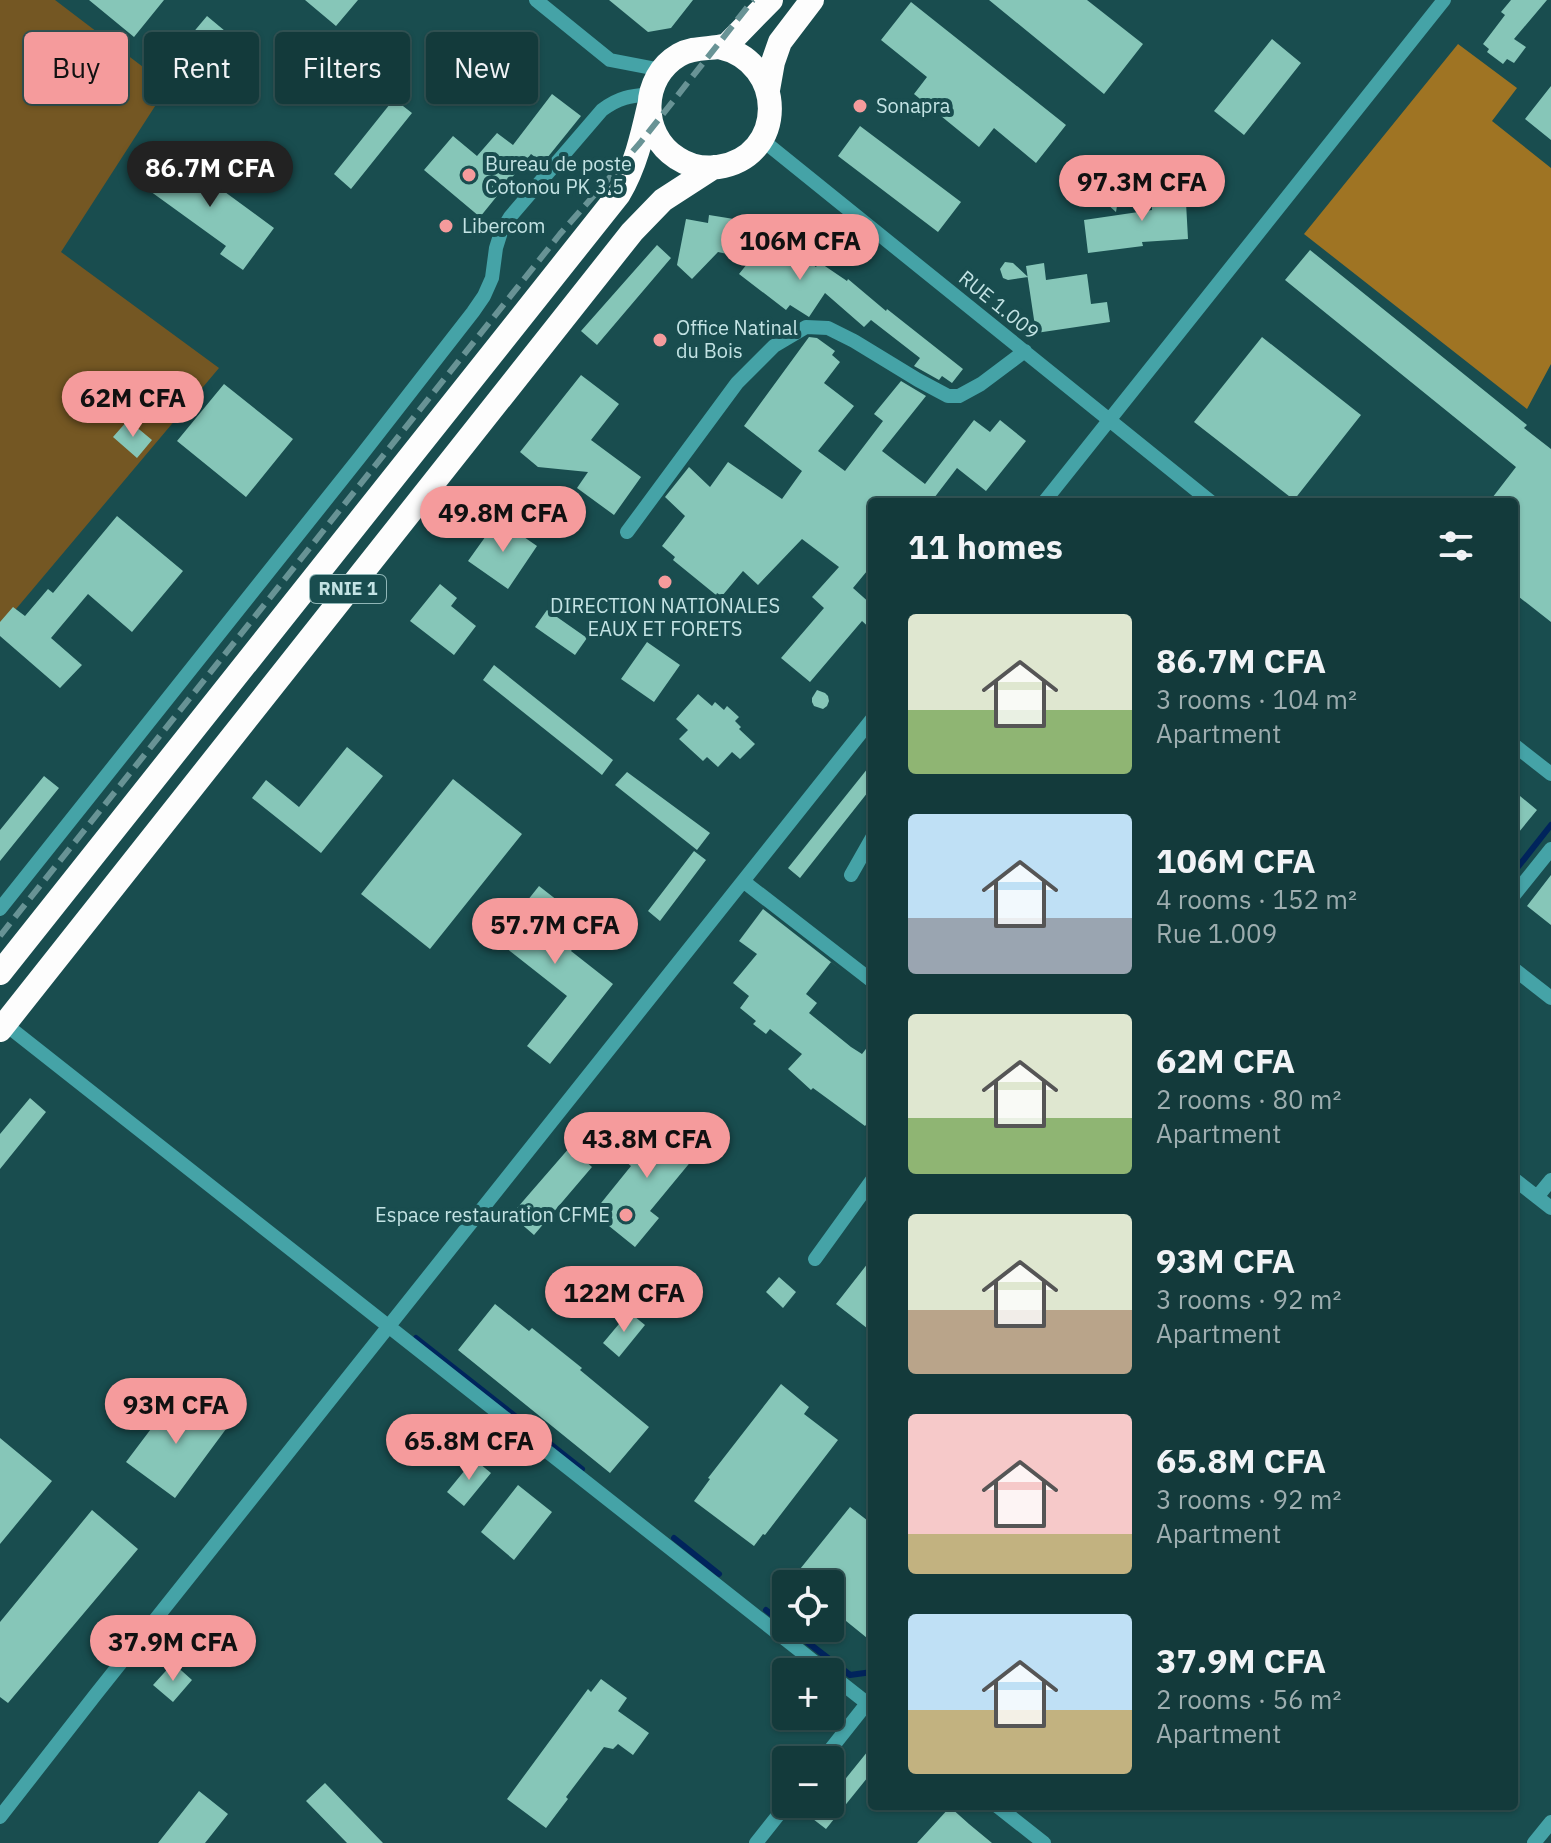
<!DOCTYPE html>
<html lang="en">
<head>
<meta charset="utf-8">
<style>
	:root { --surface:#133a3b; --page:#204546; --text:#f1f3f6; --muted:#9dadaf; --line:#325455; --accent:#f59b9c }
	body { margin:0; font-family:"IBM Plex Sans",sans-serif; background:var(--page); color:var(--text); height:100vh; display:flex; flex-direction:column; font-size:30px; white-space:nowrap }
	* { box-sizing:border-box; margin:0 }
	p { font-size:26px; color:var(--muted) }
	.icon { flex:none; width:44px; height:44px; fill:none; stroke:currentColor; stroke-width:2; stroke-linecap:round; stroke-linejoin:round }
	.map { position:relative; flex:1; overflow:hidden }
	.sheet { position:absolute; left:868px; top:498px; width:650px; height:1312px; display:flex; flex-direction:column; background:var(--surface); border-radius:8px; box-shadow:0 2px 6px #0004,0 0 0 2px var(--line) }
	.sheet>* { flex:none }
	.banner { position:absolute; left:24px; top:32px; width:724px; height:72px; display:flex; gap:16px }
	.tools { position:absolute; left:772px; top:1570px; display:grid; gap:16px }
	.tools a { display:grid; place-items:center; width:72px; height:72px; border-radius:8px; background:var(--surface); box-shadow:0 2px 6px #0004,0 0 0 2px var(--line); font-size:40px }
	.price { position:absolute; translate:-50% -68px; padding:0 18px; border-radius:28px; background:var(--accent); color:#111; font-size:26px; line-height:52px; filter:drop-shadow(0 2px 4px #0008) }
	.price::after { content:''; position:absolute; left:50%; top:48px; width:24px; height:18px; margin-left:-12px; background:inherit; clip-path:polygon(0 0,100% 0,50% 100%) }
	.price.active { background:#222; color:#fff }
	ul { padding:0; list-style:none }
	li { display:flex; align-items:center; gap:24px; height:200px; padding:0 40px }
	li span { display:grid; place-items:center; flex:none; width:224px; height:160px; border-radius:8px; color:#555 }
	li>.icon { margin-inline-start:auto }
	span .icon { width:96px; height:96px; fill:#fffc; stroke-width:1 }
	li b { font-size:34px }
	h2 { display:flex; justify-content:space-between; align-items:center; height:96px; padding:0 40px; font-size:34px }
	.chip { padding:0 28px; border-radius:8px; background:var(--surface); box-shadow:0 2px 6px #0004,0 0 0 2px var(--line); font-size:28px; line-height:72px }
	.chip.active { background:var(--accent); color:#111 }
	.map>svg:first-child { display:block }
	.green { fill:#745723 }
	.forest { fill:#9f7423 }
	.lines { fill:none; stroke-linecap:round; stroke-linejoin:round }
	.stream { stroke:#00245c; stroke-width:6 }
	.building { fill:#86c6b8 }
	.minor { stroke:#45a3a7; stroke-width:14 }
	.highway { stroke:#fdfdfd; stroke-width:24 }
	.rail { stroke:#689395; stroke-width:6; stroke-dasharray:16 8; stroke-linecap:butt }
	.poi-dot { fill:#f59b9c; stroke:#194d4f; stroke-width:3 }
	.labels { text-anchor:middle; stroke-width:8; stroke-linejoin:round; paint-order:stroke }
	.shield { fill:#194d4f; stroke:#90b6b7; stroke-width:2 }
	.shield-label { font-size:18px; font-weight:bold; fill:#c3e3e4 }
	.poi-label { font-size:20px; fill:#c3e3e4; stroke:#194d4f; text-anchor:start }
	.street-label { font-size:20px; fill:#c3e3e4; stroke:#194d4f }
</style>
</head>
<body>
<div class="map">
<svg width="1551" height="1843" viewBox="0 0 1551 1843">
	<rect width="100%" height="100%" fill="#194d4f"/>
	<path class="green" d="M0 0H55L168 86 61 252 219 368 0 628Z"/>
	<path class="forest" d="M1458 44 1517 88 1492 121 1551 168V364L1527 409 1304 234Z"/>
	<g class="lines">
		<path class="stream" d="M1514 872 1551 825
			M416 1338 582 1469
			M674 1538 719 1574
			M766 1610 786 1626
			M789 1628 850 1675 872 1672"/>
	</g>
	<path class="building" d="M89 0H164L134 37Z
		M305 0H358L336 26Z
		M609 0H693L671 28 648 32Z
		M989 0H1087L1143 44 1104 94Z
		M1511 0H1547L1514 39 1526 47 1514 63 1507 59 1503 64 1487 52 1489 49 1483 44 1505 15 1501 12Z
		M911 2 1066 125 1036 163 994 128 979 147 914 94 927 77 881 40Z
		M207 16 225 31 167 100 149 85Z
		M1272 39 1301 63 1244 135 1214 111Z
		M1551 86V140L1525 119Z
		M552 94 581 116 543 163 531 154 480 217 424 170 453 136 477 156 497 133 513 145Z
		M394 99 412 113 351 189 334 174Z
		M860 126 961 202 938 232 838 156Z
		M169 151 274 228 243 270 220 254 226 246 143 186Z
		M1103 176H1110L1115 178 1119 183 1120 188 1116 212 1097 195 1095 190 1098 180Z
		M1185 184 1188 239 1142 242 1143 246 1088 253 1084 220 1152 210 1151 186Z
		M709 215 740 220 738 228 763 233 774 219 787 231 778 241 816 267 819 262 847 281 848 279 886 311 887 309 963 369 952 383 942 376 939 380 923 371 914 366 920 358 871 320 864 327 825 293 809 317 790 305 786 310 739 274 751 259 718 252 692 279 677 265 686 219 708 223Z
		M657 245 671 258 597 345 581 331Z
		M1310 250 1527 425 1524 428 1551 449V622L1514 593V502H1489L1516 467 1285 280Z
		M1005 262 1013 263 1028 277 1008 280 1003 278 1000 269Z
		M1044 263 1046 280 1087 274 1091 304 1107 302 1110 322 1036 333 1026 266Z
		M809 337 817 338 835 351 832 355 840 362 824 383 854 406 818 451 845 471 883 421 874 414 901 381 926 396 882 451 925 484 974 420 990 432 1000 420 1026 441 986 491 957 468 931 502H872V565L853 588 872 605V630L862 621 810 682 781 658 824 608 812 597 839 567 802 539 758 585 743 571 722 596 717 593 716 595 673 560 675 557 662 546 685 516 665 497 689 467 710 487 728 462 782 499 802 471 744 426Z
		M1262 337 1361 415 1294 500 1194 422Z
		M581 375 619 404 591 440 641 477 614 515 577 488 588 472 538 467 520 452Z
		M224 384 293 439 246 497 177 441Z
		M128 420 152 440 137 458 113 437Z
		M117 516 183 571 132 632 88 594 51 638 82 665 60 688 0 636V622L13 607 25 616 48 589 53 593Z
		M498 519 537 546 508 589 468 561Z
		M440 584 457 598 451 606 476 626 454 655 410 621Z
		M547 610 587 638 575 655 535 627Z
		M647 642 680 665 654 702 621 679Z
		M494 665 613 760 602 775 483 680Z
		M817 690 825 693 828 696 829 701 827 706 823 709 814 706 812 702V698Z
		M698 694 712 706 715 702 724 710 727 706 739 717 735 721 741 727 739 729 755 744 740 759 732 752 718 767 707 757 703 761 679 739 688 730 676 719Z
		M347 747 383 776 321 853 252 798 266 780 299 807Z
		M872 763V787L800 878 788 868Z
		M627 772 710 833 697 850 615 785Z
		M44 776 59 788 0 861V830Z
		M453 779 522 834 430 949 361 894Z
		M1514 791 1537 810 1514 838Z
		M694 851 706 860 660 921 648 911Z
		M1551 875V925L1527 906Z
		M539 886 590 926 571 951 613 984 550 1064 527 1046 567 996 496 940Z
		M763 909 845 973 831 962 806 994 817 1003 809 1013 851 1047 862 1054 872 1041V1117L865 1126 813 1088 811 1090 788 1069 802 1054 770 1029 766 1034 753 1024 756 1021 740 1008 749 996 733 983 757 954 739 941Z
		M30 1098 46 1112 0 1169V1134Z
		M662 1115 702 1148 650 1211 659 1218 635 1247 593 1213 631 1166 625 1161Z
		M570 1147 592 1167 534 1235 511 1215Z
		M872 1258V1332L836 1304Z
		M779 1277 796 1292 783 1308 766 1292Z
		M495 1304 529 1331 532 1328 582 1368 580 1370 649 1427 610 1473 458 1350Z
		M629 1312 645 1325 619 1357 603 1343Z
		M781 1384 809 1407 804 1414 838 1440 765 1535 763 1534 754 1546 694 1501 710 1479 708 1478Z
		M178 1393 226 1429 175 1498 126 1462Z
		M0 1438 52 1481 0 1544Z
		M474 1459 491 1473 464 1506 447 1492Z
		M518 1485 552 1512 514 1560 481 1532Z
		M850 1507 872 1524V1642L830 1608V1584H788Z
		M92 1510 138 1549 8 1703 0 1697V1622Z
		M173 1663 192 1680 173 1702 153 1685Z
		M601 1679 627 1698 618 1711 649 1733 633 1755 618 1744 613 1749 604 1747 566 1797 568 1799 546 1828 507 1799 588 1689 591 1692Z
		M872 1746V1772L826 1829 813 1819 825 1804H830V1798Z
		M325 1783 383 1843H347L306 1801Z
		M199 1791 228 1814 205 1843H158Z
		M950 1807 969 1824 992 1843H917Z"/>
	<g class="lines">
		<path class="minor" d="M536 0 610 60 662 70
			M761 139 1211 502
			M1044 502 1444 0
			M627 532 737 383 774 346 806 327 828 328 854 341 918 380 948 396H959L981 384 1025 351
			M1514 745 1551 774
			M851 875 872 838
			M743 881 872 981
			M1514 895 1551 849
			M0 909 360 457 473 312 484 296 492 278 496 248 501 232 510 217 602 110C619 97 630 96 651 94
			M1514 969 1551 998
			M5 1024 827 1672
			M1514 1179 1551 1208
			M1537 1197 1551 1180
			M815 1259 872 1180
			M830 1674 872 1707
			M822 1760 872 1697
			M997 1806 1044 1843
			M0 1817 96 1694 872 719
			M756 1843 787 1804
			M1534 1843 1551 1822"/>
		<path class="highway" d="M719 47C787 62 787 157 718 167 703 169 689 166 677 158 639 134 641 77 679 55 695 46 711 50 727 45L771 0
			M768 90 773 62 780 42 812 0
			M0 973 619 194C635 167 642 137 649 106
			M0 1030 632 232 663 200 714 167"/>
		<path class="rail" d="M0 936 560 234 640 143 753 0"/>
	</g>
	<g class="poi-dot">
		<circle cx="860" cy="106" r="8"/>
		<circle cx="469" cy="175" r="8"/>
		<circle cx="446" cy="226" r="8"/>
		<circle cx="660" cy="340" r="8"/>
		<circle cx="665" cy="582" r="8"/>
		<circle cx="626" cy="1215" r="8"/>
	</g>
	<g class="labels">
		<rect class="shield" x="310" y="575" width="76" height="28" rx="6"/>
		<g class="shield-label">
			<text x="348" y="595">RNIE 1</text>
		</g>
		<g class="poi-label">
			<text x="876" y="113">Sonapra</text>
			<text x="485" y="171">Bureau de poste<tspan x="485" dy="23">Cotonou PK 3.5</tspan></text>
			<text x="462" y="233">Libercom</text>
			<text x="676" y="335">Office Natinal<tspan x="676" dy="23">du Bois</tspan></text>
			<text x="665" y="613" text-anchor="middle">DIRECTION NATIONALES<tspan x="665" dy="23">EAUX ET FORETS</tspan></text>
			<text x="610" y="1222" text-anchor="end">Espace restauration CFME</text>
		</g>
		<g class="street-label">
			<text transform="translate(999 305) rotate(39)" y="7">RUE 1.009</text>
		</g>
	</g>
</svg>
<div class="tools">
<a><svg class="icon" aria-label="locate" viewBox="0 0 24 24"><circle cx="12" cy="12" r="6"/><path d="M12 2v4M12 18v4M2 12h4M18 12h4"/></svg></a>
<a>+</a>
<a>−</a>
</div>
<b class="price active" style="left:210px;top:209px">86.7M CFA</b>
<b class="price" style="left:1142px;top:223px">97.3M CFA</b>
<b class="price" style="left:800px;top:282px">106M CFA</b>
<b class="price" style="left:133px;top:439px">62M CFA</b>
<b class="price" style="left:503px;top:554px">49.8M CFA</b>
<b class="price" style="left:555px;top:966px">57.7M CFA</b>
<b class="price" style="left:647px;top:1180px">43.8M CFA</b>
<b class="price" style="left:624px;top:1334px">122M CFA</b>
<b class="price" style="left:176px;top:1446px">93M CFA</b>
<b class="price" style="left:469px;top:1482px">65.8M CFA</b>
<b class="price" style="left:173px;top:1683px">37.9M CFA</b>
<div class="banner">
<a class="chip active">Buy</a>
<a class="chip">Rent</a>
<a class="chip">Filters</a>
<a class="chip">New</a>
</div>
<section class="sheet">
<h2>11 homes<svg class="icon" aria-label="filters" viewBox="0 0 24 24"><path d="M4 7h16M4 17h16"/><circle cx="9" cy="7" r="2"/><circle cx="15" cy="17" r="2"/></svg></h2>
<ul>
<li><span style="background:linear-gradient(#dfe7d0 60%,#8fb573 0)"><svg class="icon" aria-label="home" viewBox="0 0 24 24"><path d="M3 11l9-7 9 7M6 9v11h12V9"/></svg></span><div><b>86.7M CFA</b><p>3 rooms · 104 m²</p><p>Apartment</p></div></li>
<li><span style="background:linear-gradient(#bfe0f5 65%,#9aa5b1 0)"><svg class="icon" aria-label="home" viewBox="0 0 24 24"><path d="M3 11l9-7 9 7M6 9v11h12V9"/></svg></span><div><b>106M CFA</b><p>4 rooms · 152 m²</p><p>Rue 1.009</p></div></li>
<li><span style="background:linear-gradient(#dfe7d0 65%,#8fb573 0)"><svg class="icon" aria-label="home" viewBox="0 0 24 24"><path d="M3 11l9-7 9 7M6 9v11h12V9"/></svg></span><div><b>62M CFA</b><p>2 rooms · 80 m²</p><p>Apartment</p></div></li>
<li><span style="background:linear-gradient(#dfe7d0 60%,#b9a48a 0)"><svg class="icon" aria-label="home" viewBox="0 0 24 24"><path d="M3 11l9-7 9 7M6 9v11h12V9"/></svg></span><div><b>93M CFA</b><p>3 rooms · 92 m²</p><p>Apartment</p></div></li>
<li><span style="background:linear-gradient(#f6c9c9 75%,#c2b280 0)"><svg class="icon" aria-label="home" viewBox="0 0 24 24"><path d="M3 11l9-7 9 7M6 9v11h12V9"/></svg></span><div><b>65.8M CFA</b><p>3 rooms · 92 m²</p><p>Apartment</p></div></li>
<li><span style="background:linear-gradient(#bfe0f5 60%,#c2b280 0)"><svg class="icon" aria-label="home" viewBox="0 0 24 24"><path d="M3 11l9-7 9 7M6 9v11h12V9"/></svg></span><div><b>37.9M CFA</b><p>2 rooms · 56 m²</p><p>Apartment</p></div></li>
</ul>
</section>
</div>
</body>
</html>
